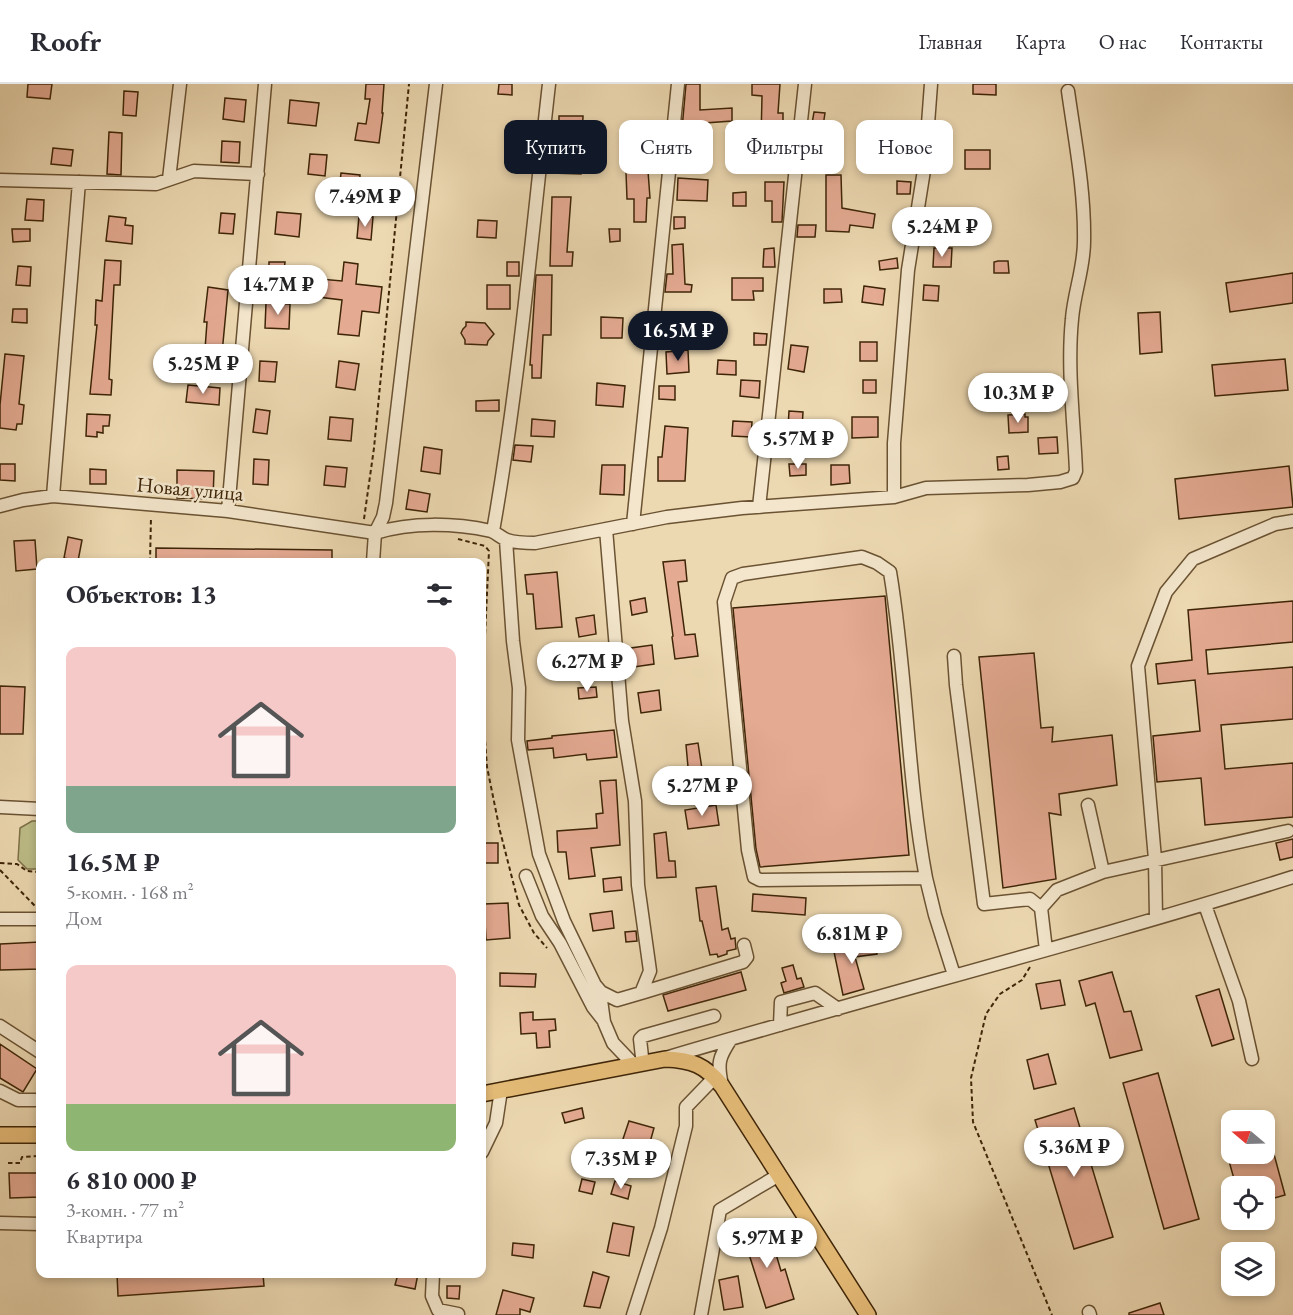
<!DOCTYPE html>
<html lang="ru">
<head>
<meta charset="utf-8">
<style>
	:root { --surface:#fff; --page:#f7f7f7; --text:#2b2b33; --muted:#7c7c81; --line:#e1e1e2; --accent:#111827 }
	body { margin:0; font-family:"EB Garamond",serif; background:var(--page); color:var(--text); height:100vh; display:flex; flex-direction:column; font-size:22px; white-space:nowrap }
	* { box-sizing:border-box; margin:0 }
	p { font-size:20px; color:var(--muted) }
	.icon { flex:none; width:33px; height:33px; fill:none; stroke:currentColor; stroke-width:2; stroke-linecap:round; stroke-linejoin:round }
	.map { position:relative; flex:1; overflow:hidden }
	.panel { position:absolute; left:36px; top:474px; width:450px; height:720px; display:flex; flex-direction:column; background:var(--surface); border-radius:12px; box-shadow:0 3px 9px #0003 }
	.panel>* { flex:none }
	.banner { position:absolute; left:504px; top:36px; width:570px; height:54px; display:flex; gap:12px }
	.needle { width:39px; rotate:289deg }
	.controls { position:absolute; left:1221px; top:1026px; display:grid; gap:12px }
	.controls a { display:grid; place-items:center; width:54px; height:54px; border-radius:12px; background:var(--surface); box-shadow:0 3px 9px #0003; font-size:30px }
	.price { position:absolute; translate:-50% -51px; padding:0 14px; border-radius:21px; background:#fff; color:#222; font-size:20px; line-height:39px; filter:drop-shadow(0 2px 3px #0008) }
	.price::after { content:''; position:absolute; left:50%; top:36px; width:18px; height:14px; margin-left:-9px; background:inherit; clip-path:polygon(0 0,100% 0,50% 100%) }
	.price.active { background:var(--accent); color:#fff }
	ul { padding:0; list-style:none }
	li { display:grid; align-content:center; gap:12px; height:318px; padding:0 30px }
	li span { display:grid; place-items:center; height:186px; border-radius:12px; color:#555 }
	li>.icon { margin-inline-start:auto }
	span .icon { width:108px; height:108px; fill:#fffc; stroke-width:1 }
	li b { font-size:26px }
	h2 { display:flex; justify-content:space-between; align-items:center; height:72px; padding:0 30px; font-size:26px }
	.pill { padding:0 21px; border-radius:12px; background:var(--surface); box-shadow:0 3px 9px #0003; font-size:21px; line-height:54px }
	.pill.active { background:var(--accent); color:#fff }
	header { display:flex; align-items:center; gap:36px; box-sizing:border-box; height:84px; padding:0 30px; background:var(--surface); border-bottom:2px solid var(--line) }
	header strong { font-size:28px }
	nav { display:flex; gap:33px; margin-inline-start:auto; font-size:21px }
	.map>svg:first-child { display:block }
	.green { fill:#bdbd88; stroke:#7e7148; stroke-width:1.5 }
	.building { fill:#e4aa92; stroke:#3e2507; stroke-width:1.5 }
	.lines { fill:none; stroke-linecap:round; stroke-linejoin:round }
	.minor-casing { stroke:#6a5232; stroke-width:15 }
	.major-casing { stroke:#3e2507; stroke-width:18 }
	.path { stroke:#3e2507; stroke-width:2; stroke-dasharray:4.5 3; stroke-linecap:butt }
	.minor { stroke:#f3e6cc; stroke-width:12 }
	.major { stroke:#e6bc78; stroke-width:15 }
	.labels { text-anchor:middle; stroke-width:5; stroke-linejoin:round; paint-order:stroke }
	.street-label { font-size:21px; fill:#3e2507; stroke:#f3e6cc }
</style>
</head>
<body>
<header>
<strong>Roofr</strong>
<nav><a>Главная</a><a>Карта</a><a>О нас</a><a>Контакты</a></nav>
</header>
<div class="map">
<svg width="1293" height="1231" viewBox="0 0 1293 1231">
	<rect width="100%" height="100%" fill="#ecd8b1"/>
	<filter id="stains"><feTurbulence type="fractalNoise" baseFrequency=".00333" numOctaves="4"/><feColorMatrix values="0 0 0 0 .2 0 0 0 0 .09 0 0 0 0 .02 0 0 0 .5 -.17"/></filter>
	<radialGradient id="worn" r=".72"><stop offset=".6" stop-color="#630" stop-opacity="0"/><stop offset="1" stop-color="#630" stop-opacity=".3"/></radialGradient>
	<path class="green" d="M32 737H40V785H27L18 776 20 744Z"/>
	<path class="building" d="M28 0H52L50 15 27 13Z
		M366 0H384L382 29H383L379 59 355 56 358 39 366 40 370 15H365Z
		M499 0H512V11L498 10Z
		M686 0H700V26L732 24V37L705 39 706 44 682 45Z
		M752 0H780L778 29H783V56H791L789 73H786V76L772 75V78H757V75H739V58H758V55H761L762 12 752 11Z
		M973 0H996V11L973 10Z
		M124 7 138 8 136 32 123 31Z
		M225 14 246 16 244 38 223 35Z
		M290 16 319 19 316 42 288 39Z
		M814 28 825 29 823 42 812 40Z
		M559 32H583L581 90 551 89 552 62H559Z
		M516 47H527V66H530V77H516Z
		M109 48 122 49 121 91 107 90Z
		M222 57 240 58 239 79 221 78Z
		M903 60 917 61 916 76 902 75Z
		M684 62 702 63 701 73H696V76L683 75Z
		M812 62H830V75L812 76Z
		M53 64 73 66 71 82 51 80Z
		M965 66H990V85H965Z
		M310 70 327 71 325 92 308 90Z
		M648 87 650 114H647L646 138H634V115H627L626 88Z
		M341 89 360 91 359 108 339 107Z
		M826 91H841L842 124 875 130 873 144 850 141 849 148 826 147Z
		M678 94 708 96 707 117 677 116Z
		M897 97 911 98 910 110H897Z
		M765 98H784L782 138H772V117H765Z
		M746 108V122H733V109Z
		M552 113H571L567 168H573L572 182H550Z
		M27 115 44 116 43 137 25 136Z
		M277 128 301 130 299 153 275 150Z
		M221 129 235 130 233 150 219 149Z
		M109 132 126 134 125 141 133 142 132 160 106 157Z
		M359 132 373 133 371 156 357 154Z
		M674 133H685V144L674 145Z
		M478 136 497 137 496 154 477 153Z
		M798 141H816L815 153H797Z
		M12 145H30V157L13 158Z
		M609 145H620V157L610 158Z
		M683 160 685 200 692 201 691 208H665L667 190H673L672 161Z
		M774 164 775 183H763L764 165Z
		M934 164H952L951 183H933Z
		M897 174 898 184 880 186 879 177Z
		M105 176 121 177 120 201H114L109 295 112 296 111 311 90 310 97 241H95L96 216 102 217Z
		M998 177H1008L1009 189H994V178Z
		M269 178H285L284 187H295V198L269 197Z
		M344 178 358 180 356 200 382 203 379 229 362 227 359 252 338 250 342 216 318 213 320 195 342 197Z
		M507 178H519V192H507Z
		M18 182 31 183 30 202 16 201Z
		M1293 189V219L1230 228 1226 199Z
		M536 191H552L551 251H543L541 294H532V281H530Z
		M732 194H763V207H753L754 216H732Z
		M487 201H510V225H487Z
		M924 201 939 202 938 217 923 216Z
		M864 202 885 205 883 221 862 218Z
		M208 203 228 206 221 280 204 279 207 238H204Z
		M824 205H841L842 218 824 219Z
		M266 219 290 220 289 245 265 244Z
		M13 225H27V239L12 238Z
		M1160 228 1162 268 1140 270 1138 229Z
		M601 233 623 234 622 254H601Z
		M466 238 485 239 494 250 488 257 487 261 465 260V256L461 249 463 245 466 242Z
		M754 249 767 250 766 261H754Z
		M860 258H877V277H860Z
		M791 261 808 263 804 288 788 285Z
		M688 266 689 288 667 290 666 268Z
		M5 270 24 272 19 320 24 321 22 340H17L16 346 0 344V321Z
		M1285 275 1288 306 1215 312 1212 281Z
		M718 276 736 277V291L717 290Z
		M260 277 277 278 275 298 259 297Z
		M339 277 359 280 355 306 336 303Z
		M741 296 760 297 759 314 740 312Z
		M863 296H876V309H863Z
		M597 299 625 302 623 323 596 321Z
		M188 301 220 304 219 321 186 318Z
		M659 302H675V316L659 315Z
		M499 316V327H476V317Z
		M256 325 270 327 267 350 253 348Z
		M789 327 803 328 802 344 788 343Z
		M87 330 110 331 109 342H103V349L97 348V353L86 352Z
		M1025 330V333H1028V348L1009 349 1008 331Z
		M330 333 353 335 351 357 328 355Z
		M852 333H878V353L852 354Z
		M532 335 555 337 554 353 531 352Z
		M733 337 752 338 751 353 732 352Z
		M665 342 688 344 685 397H658V373H662Z
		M1057 353 1058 369 1039 370 1038 354Z
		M515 361 533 362 531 378 513 376Z
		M424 363 442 366 440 390 421 387Z
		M1008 372 1009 385 998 386 997 373Z
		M254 375 269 376 268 401 253 400Z
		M0 380H15V397L0 396Z
		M789 380H806V391L790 392Z
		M602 381H625L624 411 600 410Z
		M831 381H849L850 399 831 401Z
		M326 382 347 384 345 403 324 401Z
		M1289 382 1293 423 1179 435 1175 395Z
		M90 385 106 386V400H90Z
		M177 386 214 387 213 415 177 414Z
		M409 406 430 410 427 428 406 425Z
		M68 453 82 456 78 477 64 474Z
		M35 456 37 485 16 487 14 457Z
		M156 464 332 466V478H156Z
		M685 476 687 497 678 498 685 551 695 550 698 572 675 575 672 553 673 552 663 478Z
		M557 488 562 543 536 545 533 510H527L525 491Z
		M885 512 909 771 760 783 756 765 733 524Z
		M645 514 647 528 632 531 630 517Z
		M1293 517V558L1206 566 1208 590 1293 583V635L1221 641 1225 685 1293 679V733L1205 741 1201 694 1157 698 1153 652 1200 647 1195 596 1158 600 1156 580 1192 576 1188 526Z
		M594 531 596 550 579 553 576 534Z
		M652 561 654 580 634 583 631 564Z
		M605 568 606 583 591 585 589 571Z
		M1034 569 1041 644 1053 643 1052 658 1112 651 1117 701 1059 710 1061 731 1049 729 1056 795 1003 804 979 573Z
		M567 578V588L548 591 547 579Z
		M0 602 25 603 23 650H0Z
		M596 603 597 613 579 615 578 604Z
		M659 606 661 626 641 629 638 609Z
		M614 646 617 673 587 676 586 670 554 674 553 664 528 666 527 657 552 654V652Z
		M698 659 702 685H707L709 703 690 705 686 661Z
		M616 696 620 761 591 764 595 792 569 795 566 768H558L557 747 597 744 596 730 603 729 600 697Z
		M716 721 719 741 688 745 685 726Z
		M666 748 669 777H675L676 793 657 794 654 750Z
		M1293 755V773L1280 776 1276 759Z
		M482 759H498V779H482Z
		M621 793 622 806 604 808 603 795Z
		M716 802 722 846 728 844 731 855 735 854 736 865 727 867V870L718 873 717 870 710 871 702 837H700L696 804Z
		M753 810 806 814 805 831 752 827Z
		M508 819 510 854 486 856 484 820Z
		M612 827 614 844 593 847 590 830Z
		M636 847 637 857 626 858 625 848Z
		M40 858V885L0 886V860Z
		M876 858 877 870 855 873 864 905 843 911 833 863Z
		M793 881 797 895 801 894 804 903 784 909 781 899 786 897 782 884Z
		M741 888 746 906 668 927 663 911Z
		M1112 888 1124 928 1131 927 1142 966 1110 974 1095 919 1086 922 1079 897Z
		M500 889 536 890 535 903 500 902Z
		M1060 896 1065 921 1041 925 1036 900Z
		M1219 905 1234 955 1212 962 1196 912Z
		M533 928V936L555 935 556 946 549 947 550 963 537 964 536 949 521 950 520 929Z
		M0 960 37 985 23 1008 0 994Z
		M1048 970 1056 1000 1034 1005 1027 976Z
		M1158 989 1199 1135 1164 1145 1123 999Z
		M582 1024 584 1034 565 1039 562 1029Z
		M1074 1024 1113 1153 1074 1165 1035 1036Z
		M629 1037 654 1044 647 1069 621 1061Z
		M1264 1048H1268L1285 1111 1264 1117V1102H1236L1227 1070H1264Z
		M9 1089H40V1113L10 1114Z
		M582 1095 595 1098 592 1110 579 1107Z
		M615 1097 631 1102 628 1115 611 1110Z
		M613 1139 634 1143 629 1172 607 1168Z
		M762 1141 768 1162 773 1160 781 1187 785 1185 794 1215 766 1224 742 1148Z
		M513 1159 534 1161 533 1174 512 1171Z
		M593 1188 609 1193 600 1224 584 1222Z
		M117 1190H263L264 1202 118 1212Z
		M398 1190H418L415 1205 395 1201Z
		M738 1192 743 1223 724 1226 719 1196Z
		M447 1202H460L459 1215 447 1214Z
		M503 1206 534 1214 530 1228 520 1225V1231H496Z
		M1160 1219 1164 1231H1129V1229Z"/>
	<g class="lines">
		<g class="minor-casing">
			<path id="minor" d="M169 95 180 0
				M0 96 156 100 194 87 258 90
				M53 412 79 98
				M894 413V359L908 186 925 80 931 0
				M0 422 23 416 53 412 228 427 375 449C412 438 454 439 491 447 497 449 501 454 507 456 516 459 525 459 535 459L667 433 742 424 894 413 926 404 1028 401 1060 398 1073 394 1076 387C1074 337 1067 285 1072 235 1074 209 1084 184 1084 158 1085 107 1075 57 1068 7
				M759 423 805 0
				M228 427 265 0
				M633 440 678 0
				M493 447C519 300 532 149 549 0
				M506 456 513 557 519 604 518 656 539 770 564 837 595 901 601 916 604 938 613 959 633 980
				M373 478 375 449 383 433 386 419 436 0
				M954 572 956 601 984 820 1030 815 1041 824
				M0 723 40 725
				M1103 788 1288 747
				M526 792 542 832 560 859 593 923 604 937
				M926 794C907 693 907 590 890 488L877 479 862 473 743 490 732 494 724 518 748 766 754 793 760 796 926 794 935 831 954 891
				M1205 821 1239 917 1252 975
				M1156 834 1155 775 1138 582 1166 508 1193 475 1275 440 1293 437
				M0 835H40
				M1046 866 1041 824 1057 806 1103 788 1088 721
				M596 902 601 908 617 916 641 909 650 887 638 801 635 717 622 637 606 445
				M641 909 743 878 747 873 744 861
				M780 941 781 918 815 909 838 925
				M0 942 40 968
				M642 973 640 955 643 952 714 932
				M669 973C877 911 1087 858 1293 793
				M722 1001C717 979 719 973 731 955
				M0 1007 18 1016H40
				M482 1068 496 1039 501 1006
				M0 1139 40 1140
				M433 1190 432 1212 438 1226 458 1230
				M1089 1228 1090 1231
				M633 1231 661 1144 686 1042V1023L715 993
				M701 1231 720 1126 779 1091"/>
		</g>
		<g class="major-casing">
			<path id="major" d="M482 1010 665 975C692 976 705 981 722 1002L868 1231
				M0 1051H40"/>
		</g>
		<path class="path" d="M364 435 374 364 409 0
			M458 455 485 462 489 467 482 615 487 683 500 747 519 821 534 849 547 864
			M150 478 151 433
			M0 779 17 780 27 787 40 788
			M0 786 36 823
			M1030 883 1022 896 1000 910 986 930 971 994 973 1038 1052 1231
			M8 1079H20L22 1073 40 1072"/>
		<use href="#minor" class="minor"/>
		<use href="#major" class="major"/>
	</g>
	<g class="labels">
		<g class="street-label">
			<text transform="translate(190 405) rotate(5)" y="7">Новая улица</text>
		</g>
	</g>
	<rect width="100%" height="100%" filter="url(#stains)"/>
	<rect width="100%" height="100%" fill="url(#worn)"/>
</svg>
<div class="controls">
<a><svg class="needle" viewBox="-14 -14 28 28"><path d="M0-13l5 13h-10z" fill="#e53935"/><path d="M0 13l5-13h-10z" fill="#7c7c81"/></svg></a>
<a><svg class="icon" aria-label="locate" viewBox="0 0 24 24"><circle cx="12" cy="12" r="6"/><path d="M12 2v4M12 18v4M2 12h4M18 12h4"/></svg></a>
<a><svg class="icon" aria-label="layers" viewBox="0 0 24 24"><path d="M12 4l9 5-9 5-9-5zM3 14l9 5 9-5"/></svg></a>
</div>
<b class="price" style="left:365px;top:144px">7.49M ₽</b>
<b class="price" style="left:942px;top:174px">5.24M ₽</b>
<b class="price" style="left:278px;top:232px">14.7M ₽</b>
<b class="price active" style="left:678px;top:278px">16.5M ₽</b>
<b class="price" style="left:203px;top:311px">5.25M ₽</b>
<b class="price" style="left:1018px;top:340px">10.3M ₽</b>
<b class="price" style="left:798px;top:386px">5.57M ₽</b>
<b class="price" style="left:587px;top:609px">6.27M ₽</b>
<b class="price" style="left:702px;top:733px">5.27M ₽</b>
<b class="price" style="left:852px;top:881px">6.81M ₽</b>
<b class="price" style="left:1074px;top:1094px">5.36M ₽</b>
<b class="price" style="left:621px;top:1106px">7.35M ₽</b>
<b class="price" style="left:767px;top:1185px">5.97M ₽</b>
<div class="banner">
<a class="pill active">Купить</a>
<a class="pill">Снять</a>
<a class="pill">Фильтры</a>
<a class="pill">Новое</a>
</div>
<section class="panel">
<h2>Объектов: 13<svg class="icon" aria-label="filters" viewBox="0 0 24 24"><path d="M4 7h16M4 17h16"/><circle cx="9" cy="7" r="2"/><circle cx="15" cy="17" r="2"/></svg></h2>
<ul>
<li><span style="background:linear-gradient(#f6c9c9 75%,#7fa58c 0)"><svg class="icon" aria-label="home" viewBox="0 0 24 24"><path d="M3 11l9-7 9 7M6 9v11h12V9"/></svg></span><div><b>16.5M ₽</b><p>5-комн. · 168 m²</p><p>Дом</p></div></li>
<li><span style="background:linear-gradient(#f6c9c9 75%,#8fb573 0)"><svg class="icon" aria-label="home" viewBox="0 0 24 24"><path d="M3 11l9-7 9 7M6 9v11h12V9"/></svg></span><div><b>6 810 000 ₽</b><p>3-комн. · 77 m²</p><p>Квартира</p></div></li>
</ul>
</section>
</div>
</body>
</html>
